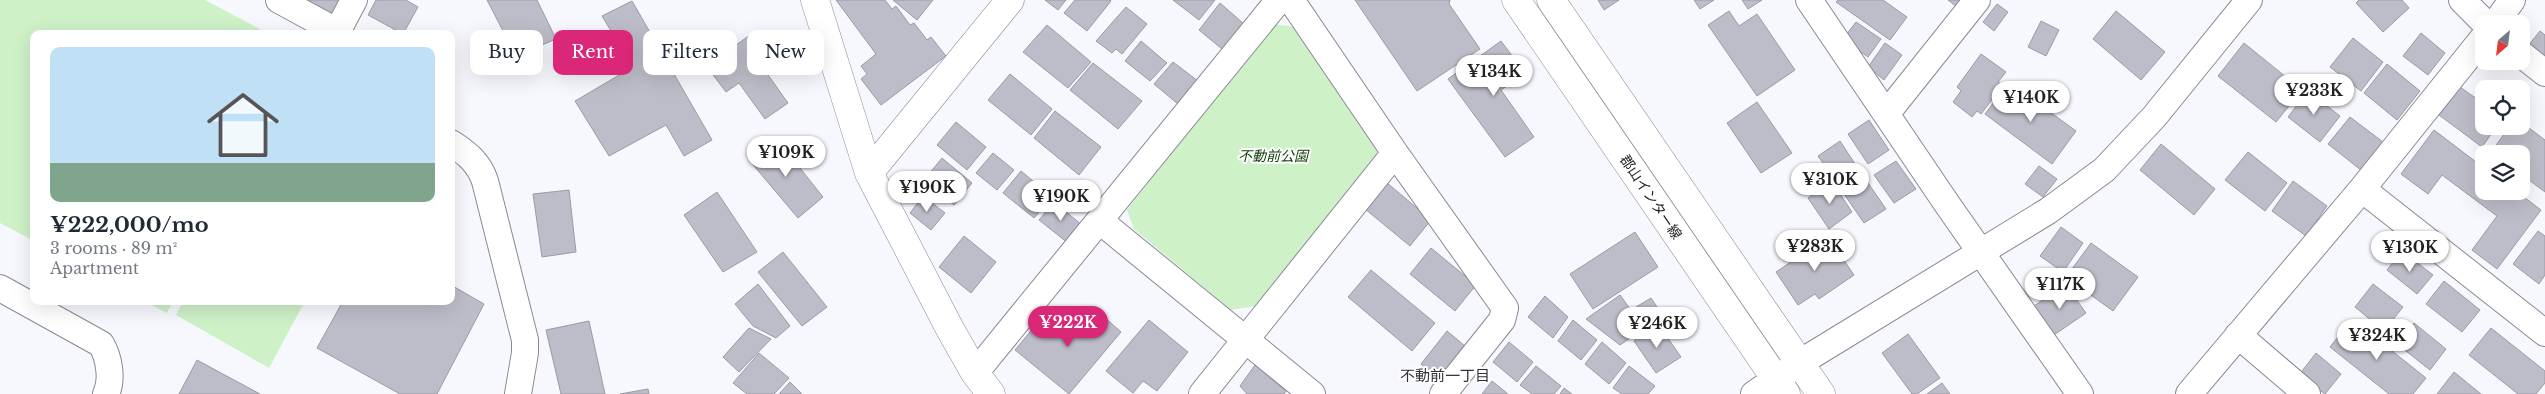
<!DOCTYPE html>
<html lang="en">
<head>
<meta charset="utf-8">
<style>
	:root { --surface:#fff; --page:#f6f6f7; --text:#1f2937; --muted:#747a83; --line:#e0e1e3; --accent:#db2777 }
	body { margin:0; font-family:"Libre Baskerville","Noto Sans JP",serif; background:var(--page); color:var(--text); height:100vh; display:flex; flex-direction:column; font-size:19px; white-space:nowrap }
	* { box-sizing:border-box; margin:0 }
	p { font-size:16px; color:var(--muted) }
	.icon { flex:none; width:28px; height:28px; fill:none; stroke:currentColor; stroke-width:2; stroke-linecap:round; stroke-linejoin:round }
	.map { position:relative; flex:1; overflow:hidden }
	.details { position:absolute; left:30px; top:30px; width:425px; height:275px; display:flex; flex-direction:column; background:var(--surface); border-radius:10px; box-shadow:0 5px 20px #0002 }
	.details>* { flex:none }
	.top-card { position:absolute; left:470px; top:30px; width:475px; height:45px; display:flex; gap:10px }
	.needle { width:32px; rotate:208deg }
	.buttons { position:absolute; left:2475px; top:15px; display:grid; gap:10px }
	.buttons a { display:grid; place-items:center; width:55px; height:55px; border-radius:10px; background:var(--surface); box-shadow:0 5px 20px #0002; font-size:25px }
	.price { position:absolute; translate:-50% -42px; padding:0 11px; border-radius:18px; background:#fff; color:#222; font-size:16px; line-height:32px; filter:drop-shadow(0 1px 2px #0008) }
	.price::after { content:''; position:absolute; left:50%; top:30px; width:15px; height:11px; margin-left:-8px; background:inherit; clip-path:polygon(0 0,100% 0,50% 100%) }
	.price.on { background:var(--accent); color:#fff }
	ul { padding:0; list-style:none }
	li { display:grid; align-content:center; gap:10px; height:265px; padding:0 20px }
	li+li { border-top:1px solid var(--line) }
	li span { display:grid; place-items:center; height:155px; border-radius:10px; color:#555 }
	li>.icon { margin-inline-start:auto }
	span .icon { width:90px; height:90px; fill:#fffc; stroke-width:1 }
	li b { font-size:21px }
	.chip { padding:0 18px; border-radius:10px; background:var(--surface); box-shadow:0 5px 20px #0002; font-size:18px; line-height:45px }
	.chip.on { background:var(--accent); color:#fff }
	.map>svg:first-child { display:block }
	.green { fill:#cef1c8 }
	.building { fill:#bcbdc8; stroke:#9a9ba5 }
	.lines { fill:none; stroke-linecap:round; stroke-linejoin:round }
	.minor-casing { stroke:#888993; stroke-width:28 }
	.tertiary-casing { stroke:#888993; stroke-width:29 }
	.minor { stroke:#fff; stroke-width:26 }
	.tertiary { stroke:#fff; stroke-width:28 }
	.labels { text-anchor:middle; stroke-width:4; stroke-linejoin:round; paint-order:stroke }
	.park-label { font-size:14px; font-style:italic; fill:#0b3a01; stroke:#fff }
	.street-label { font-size:14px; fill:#1d1e22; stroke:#fff }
	.neighbourhood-label { font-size:15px; fill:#2e2f38; stroke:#fff }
</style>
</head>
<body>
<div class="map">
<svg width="2545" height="394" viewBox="0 0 2545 394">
	<rect width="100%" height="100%" fill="#f7f7fe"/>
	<path class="green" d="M0 0H205L269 34H34V241L0 223Z
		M1273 24 1296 27 1379 143 1380 156 1255 306 1231 310 1134 229 1127 210Z
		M144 301H173L167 313Z
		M183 301H305L269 368 176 315Z"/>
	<path class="building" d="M306 0H341L332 15Z
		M376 0H406L418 7 403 34 368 15Z
		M487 0H537L556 39 516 56Z
		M836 0H885L892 9 896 6 910 25 914 23 927 40 931 37 946 56 881 105 861 79 867 74 861 66 876 54Z
		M893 0H933L917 20Z
		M1045 0H1066L1058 10Z
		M1075 0H1110L1111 1 1087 31 1064 13Z
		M1173 0H1215L1199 20Z
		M1355 0H1450L1449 4 1480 49 1417 91Z
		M1598 0H1619L1604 10Z
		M1694 0H1714L1700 9Z
		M1742 0H1762L1748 9Z
		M1838 0H1883L1907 17 1890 40 1836 2Z
		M1948 0H1963L1957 7Z
		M2359 0H2402L2409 8 2383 32 2356 3Z
		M632 1 712 140 684 156 666 125 609 156 575 101 633 67 602 16Z
		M1220 3 1244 24 1222 49 1199 30Z
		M1997 4 2008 12 1994 31 1983 22Z
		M1126 7 1147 24 1122 54 1116 49 1112 53 1096 41Z
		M1729 11 1739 26 1757 14 1795 70 1757 96 1708 25Z
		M2116 11 2165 52 2141 80 2093 39Z
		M2041 21 2059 30 2046 56 2028 47Z
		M1856 22 1881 39 1868 57 1843 39Z
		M1047 25 1091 62 1068 88 1023 52Z
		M2540 31 2545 35V61L2527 47Z
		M2421 33 2445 53 2428 75 2403 56Z
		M751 34 770 59 761 65 788 103 765 119 739 83 726 92 707 67Z
		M2353 38 2383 62 2361 91 2330 67Z
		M1141 41 1167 63 1150 81 1125 61Z
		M1501 41 1525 73 1501 90 1534 137 1505 157 1448 79Z
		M1885 43 1902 55 1884 80 1868 67Z
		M2244 43 2302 90 2276 122 2218 76Z
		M1981 54 2006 72 1998 82 2003 85 1981 114 1977 111 1972 117 1953 102 1961 91 1957 87Z
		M1173 62 1198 81 1178 104 1154 84Z
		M1093 63 1142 101 1118 129 1070 90Z
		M2387 64 2420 91 2397 120 2364 93Z
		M1010 74 1052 109 1031 135 988 100Z
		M2009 82 2076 131 2052 164 1985 114Z
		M2460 87 2484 104V126H2497L2482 147 2439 115Z
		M2308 91 2340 116 2320 142 2288 117Z
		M1757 102 1792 153 1761 173 1727 123Z
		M1055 111 1101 147 1079 175 1034 138Z
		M2350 117 2383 142 2361 170 2328 144Z
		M1869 120 1889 150 1868 164 1848 134Z
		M956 122 986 147 967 170 937 145Z
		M2521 122 2545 140V192L2521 174V154H2494L2491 152 2510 126H2521Z
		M2434 130 2484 168V191H2516L2541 210 2497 269 2472 250 2497 216 2442 175 2428 194 2401 174Z
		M776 138 823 197 798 218 749 160Z
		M1840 141 1859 170 1838 184 1818 156Z
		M2161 144 2215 189 2194 215 2140 170Z
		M2248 152 2287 183 2265 211 2225 180Z
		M993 153 1014 170 997 190 976 173Z
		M942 158 972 183 954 205 924 180Z
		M1896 161 1916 189 1894 203 1874 175Z
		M2039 166 2057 179 2043 197 2025 184Z
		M1021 171 1052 197 1034 218 1003 193Z
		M1866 180 1886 209 1864 223 1844 194Z
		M2293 181 2327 206 2306 236 2272 211Z
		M1386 182 1431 220 1410 246 1365 209Z
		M1832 182 1852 212 1829 229 1808 198Z
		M569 190 576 252 542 257 533 194Z
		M717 192 757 252 723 272 684 215Z
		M923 196 945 213 931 230 910 213Z
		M1054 202 1082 225 1068 243 1039 220Z
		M2061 227 2083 243 2063 272 2040 256Z
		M2538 231 2545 236V275L2539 284 2513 264Z
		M1635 232 1658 267 1593 309 1570 274Z
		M964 236 996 262 971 293 939 267Z
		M1828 237 1854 275 1819 299 1815 294 1798 305 1776 272Z
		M2091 243 2138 277 2113 311 2066 277Z
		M1431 248 1476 285 1455 311 1410 274Z
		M2402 251 2433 275 2417 294 2387 270Z
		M783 252 827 307 802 326 758 272Z
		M1371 270 1435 323 1412 351 1348 297Z
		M2444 281 2480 310 2462 332 2426 304Z
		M758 284 790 326 776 338 753 326 735 304Z
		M2373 284 2403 307 2384 331 2355 307Z
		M451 285 484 304 437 394H400L317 348 343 301H451Z
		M2066 285 2086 313 2054 335 2034 306Z
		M1620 295 1631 310 1651 298 1663 316 1620 345 1586 319Z
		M1545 296 1568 317 1553 338 1528 317Z
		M1093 307 1121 332 1069 394 1015 350 1045 314 1070 335Z
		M2352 319 2426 378 2413 394H2389L2330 347Z
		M1149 320 1188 352 1157 391 1143 381 1133 393 1106 371Z
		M1573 320 1597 340 1581 360 1558 341Z
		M589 321 605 394H561L546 330Z
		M2414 323 2446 349 2430 370 2397 344Z
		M1658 324 1681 357 1656 373 1634 341Z
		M749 328 771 339 739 372 723 357Z
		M2491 328 2545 371V383L2536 394H2518L2469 355Z
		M1447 331 1465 346 1447 370 1442 367 1436 376 1421 364Z
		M1908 334 1940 378 1917 394H1912L1882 353Z
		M1509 342 1533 362 1517 382 1493 362Z
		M1602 342 1626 363 1609 384 1585 364Z
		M759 353 789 378 774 394H747L733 383Z
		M2316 353 2341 374 2325 394 2299 375Z
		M197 360 260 394H179Z
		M1255 365 1286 391 1284 394H1247L1240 386Z
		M1536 366 1561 386 1554 394H1532L1520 385Z
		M1629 366 1655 386 1648 394H1622L1613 388Z
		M2454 372 2481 394H2437Z
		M1492 381 1508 394H1482Z
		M790 382 802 394H779Z
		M1942 383 1950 394H1927Z
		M1564 388 1572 394H1560Z
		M648 389 649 394H620Z"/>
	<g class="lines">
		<g class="minor-casing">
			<path id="minor" d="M279 0 336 31
				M1291 0 1395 153 1505 308 1502 320 1443 394
				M1809 0 1947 204 2080 394
				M2462 0 2486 24
				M2495 24 2512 0
				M336 34 354 0
				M2521 54 2545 73
				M1887 113 1977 0
				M451 143C467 153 479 163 485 181L525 340V353L518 394
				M2362 189 2545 333
				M1100 221 1312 394
				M0 288 101 344C109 357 113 380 106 394
				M2238 335 2307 394
				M975 373 1279 0
				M1202 394 1395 153
				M1754 394 1801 362 2048 211 2104 170 2154 117 2249 0
				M2189 394 2362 189 2484 37"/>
		</g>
		<g class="tertiary-casing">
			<path id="tertiary" d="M815 0 869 173 950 329 975 373 991 394
				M1516 0 1786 394
				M1551 0 1821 394
				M869 173 1010 0"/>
		</g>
		<use href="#minor" class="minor"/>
		<use href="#tertiary" class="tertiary"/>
	</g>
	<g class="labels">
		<g class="park-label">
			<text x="1273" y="161">不動前公園</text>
		</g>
		<g class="street-label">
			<text transform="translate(1651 197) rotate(56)" y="5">郡山インター線</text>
		</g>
		<g class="neighbourhood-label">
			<text x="1445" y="381">不動前一丁目</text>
		</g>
	</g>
</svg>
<div class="buttons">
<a><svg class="needle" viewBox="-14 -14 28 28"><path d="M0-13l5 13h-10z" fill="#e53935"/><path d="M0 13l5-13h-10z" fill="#747a83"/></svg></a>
<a><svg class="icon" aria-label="locate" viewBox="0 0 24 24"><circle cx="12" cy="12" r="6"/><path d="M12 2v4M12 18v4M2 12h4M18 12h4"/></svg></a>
<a><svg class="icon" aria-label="layers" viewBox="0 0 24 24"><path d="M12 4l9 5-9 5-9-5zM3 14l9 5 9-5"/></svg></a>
</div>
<b class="price" style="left:1494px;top:97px">¥134K</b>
<b class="price" style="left:2314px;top:116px">¥233K</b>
<b class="price" style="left:2031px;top:123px">¥140K</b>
<b class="price" style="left:786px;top:178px">¥109K</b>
<b class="price" style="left:1830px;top:205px">¥310K</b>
<b class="price" style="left:927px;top:213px">¥190K</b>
<b class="price" style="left:1061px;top:222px">¥190K</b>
<b class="price" style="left:1815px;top:272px">¥283K</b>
<b class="price" style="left:2410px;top:273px">¥130K</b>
<b class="price" style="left:2060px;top:310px">¥117K</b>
<b class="price on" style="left:1068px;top:348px">¥222K</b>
<b class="price" style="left:1657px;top:349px">¥246K</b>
<b class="price" style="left:2377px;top:361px">¥324K</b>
<div class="top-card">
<a class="chip">Buy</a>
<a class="chip on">Rent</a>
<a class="chip">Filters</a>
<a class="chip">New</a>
</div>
<section class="details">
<ul>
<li><span style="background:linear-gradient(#bfe0f5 75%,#7fa58c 0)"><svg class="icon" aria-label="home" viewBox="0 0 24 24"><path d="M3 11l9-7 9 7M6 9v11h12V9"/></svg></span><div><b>¥222,000/mo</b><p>3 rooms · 89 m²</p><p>Apartment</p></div></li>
</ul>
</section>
</div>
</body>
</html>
